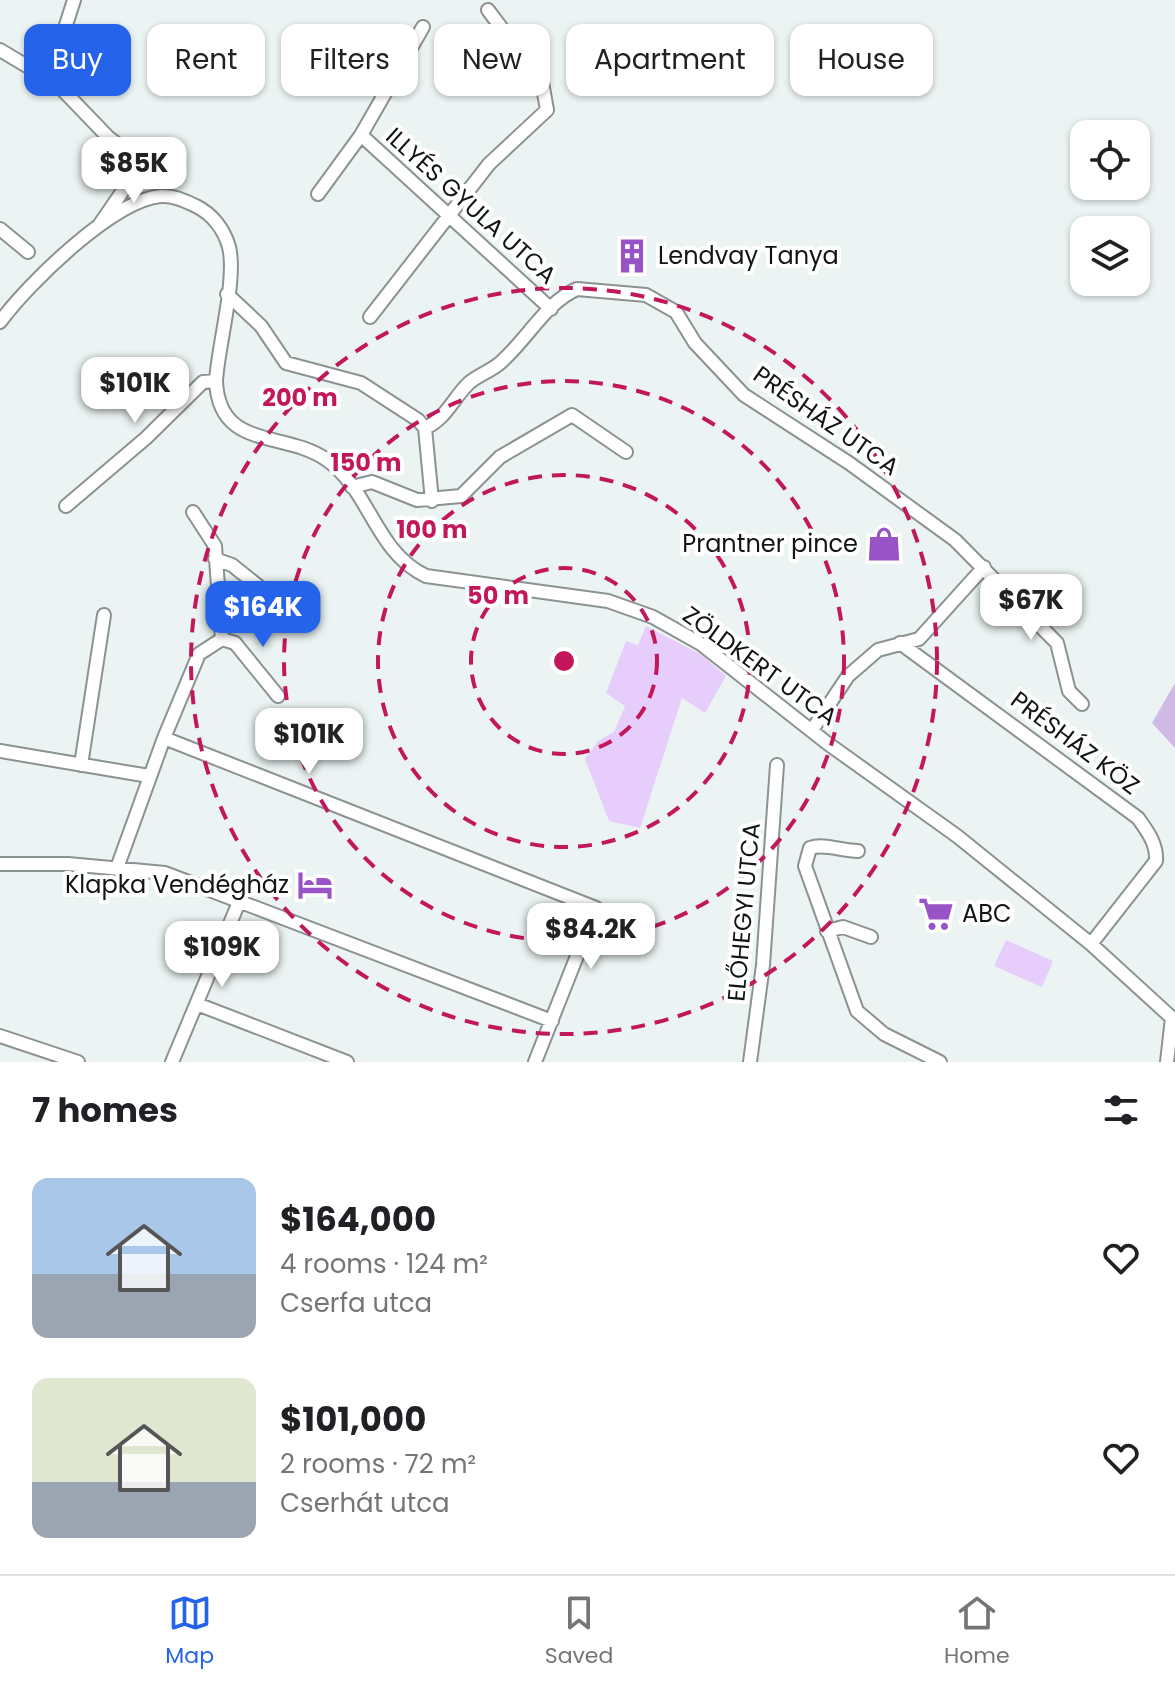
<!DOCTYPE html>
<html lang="en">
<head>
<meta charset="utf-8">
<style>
	:root { --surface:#fff; --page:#f2f2f2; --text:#202124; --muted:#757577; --line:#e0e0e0; --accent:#2563eb }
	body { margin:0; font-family:Poppins,sans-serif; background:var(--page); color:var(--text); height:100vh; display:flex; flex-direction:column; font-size:30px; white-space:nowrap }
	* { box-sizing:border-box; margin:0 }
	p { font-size:26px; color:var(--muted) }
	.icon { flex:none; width:44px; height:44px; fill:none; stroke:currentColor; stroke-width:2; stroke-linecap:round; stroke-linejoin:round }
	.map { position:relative; height:1062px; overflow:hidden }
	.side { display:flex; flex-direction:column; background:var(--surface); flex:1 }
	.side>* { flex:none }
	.guide { position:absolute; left:24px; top:24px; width:1128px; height:72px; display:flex; gap:16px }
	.controls { position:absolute; left:1070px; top:120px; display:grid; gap:16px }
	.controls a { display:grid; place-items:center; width:80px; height:80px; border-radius:16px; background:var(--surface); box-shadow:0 2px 6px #0004; font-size:40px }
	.price { position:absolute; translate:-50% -68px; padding:0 18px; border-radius:16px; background:#fff; color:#222; font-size:26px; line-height:52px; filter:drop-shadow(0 2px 4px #0008) }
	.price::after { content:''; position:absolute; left:50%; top:48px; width:24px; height:18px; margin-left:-12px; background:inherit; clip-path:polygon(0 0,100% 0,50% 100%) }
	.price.current { background:var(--accent); color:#fff }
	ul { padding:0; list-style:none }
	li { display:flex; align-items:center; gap:24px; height:200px; padding:0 32px }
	li span { display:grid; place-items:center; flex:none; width:224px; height:160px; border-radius:16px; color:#555 }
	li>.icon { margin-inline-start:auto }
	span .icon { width:96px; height:96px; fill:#fffc; stroke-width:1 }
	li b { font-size:34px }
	h2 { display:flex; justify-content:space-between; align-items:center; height:96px; padding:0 32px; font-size:34px }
	.pill { padding:0 28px; border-radius:16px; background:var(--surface); box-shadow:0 2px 6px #0004; font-size:28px; line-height:72px }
	.pill.current { background:var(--accent); color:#fff }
	.dock { display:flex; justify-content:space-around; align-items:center; height:112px; border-top:2px solid var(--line); background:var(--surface); font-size:22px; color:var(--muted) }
	.dock a { display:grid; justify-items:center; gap:4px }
	.dock .current { color:var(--accent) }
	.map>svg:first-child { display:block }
	.green { fill:#e6cdfb }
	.forest { fill:#d1b9e6 }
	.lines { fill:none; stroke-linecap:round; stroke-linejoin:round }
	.street-casing { stroke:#8b9392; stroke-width:16 }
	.street { stroke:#fff; stroke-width:12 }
	.ring { fill:none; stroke:#c2185b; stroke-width:4; stroke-dasharray:14 10 }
	.labels { text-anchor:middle; stroke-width:8; stroke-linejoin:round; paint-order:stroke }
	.street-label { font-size:24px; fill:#111414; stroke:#fff }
	.poi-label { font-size:24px; fill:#111414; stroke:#fff; text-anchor:start }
	.centre { fill:#c2185b; stroke:#fff; stroke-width:4 }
	.ring-label { font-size:24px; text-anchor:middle; font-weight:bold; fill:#c2185b; stroke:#fff; stroke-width:8; stroke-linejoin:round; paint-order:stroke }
</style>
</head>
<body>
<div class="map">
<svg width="1175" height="1062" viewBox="0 0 1175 1062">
	<rect width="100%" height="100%" fill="#ebf4f3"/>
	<path class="green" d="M646 626 702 655 726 676 705 713 682 698 640 828 609 821 585 759 598 741 614 732 625 706 606 693 626 641 638 645Z
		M1006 940 1053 961 1042 987 994 966Z"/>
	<path class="forest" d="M1175 683V748L1152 723Z"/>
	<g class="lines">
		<g class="street-casing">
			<path id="street" d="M0 50 57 84 108 137 142 163 100 224
				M49 78 74 0
				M361 135 551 309
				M318 194 361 135 423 27
				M0 229 28 252
				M227 294 261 326 286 363 361 383 418 420 425 428 432 501
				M370 317 489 164 547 110 542 82 488 10
				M0 322C28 284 113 200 161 196 173 195 185 201 196 206 212 214 224 229 229 247 237 279 218 346 216 381 219 451 285 430 327 460 370 490 375 552 426 576L608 601 653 617 701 644 827 743 957 836 1091 944 1172 1018 1167 1062
				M425 428C446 419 453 398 469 383 478 375 491 371 500 363 526 341 546 302 577 289L646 295 676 312 695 343 744 395 849 463 955 540 1057 643 1069 691 1082 704
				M352 487 372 482 417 500 461 496 500 457 572 415 626 452
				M66 506 146 438 203 382 216 381
				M215 559 232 565 272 597
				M222 639 235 643 278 696
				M900 643 1138 818C1148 832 1157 844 1156 861L1091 944
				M812 730 848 676 878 650 919 639 984 567
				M164 738 199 654 222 639 215 546 193 512
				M0 751 149 776
				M81 765 104 615
				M858 851C842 851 824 843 810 848L805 866 857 1011 884 1034 940 1062
				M0 864H68L165 873 552 1021
				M117 868 164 738 596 908 535 1062
				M827 931 843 927 871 937
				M197 1004 347 1062
				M0 1036 78 1062
				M172 1062 239 902
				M750 1062 763 965 777 765"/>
		</g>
		<use href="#street" class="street"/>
	</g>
	<g class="ring">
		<circle cx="564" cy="661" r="93"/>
		<circle cx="564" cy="661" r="186"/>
		<circle cx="564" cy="661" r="280"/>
		<circle cx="564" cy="661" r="373"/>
	</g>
	<defs>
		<g id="building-bare" transform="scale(2.76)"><path d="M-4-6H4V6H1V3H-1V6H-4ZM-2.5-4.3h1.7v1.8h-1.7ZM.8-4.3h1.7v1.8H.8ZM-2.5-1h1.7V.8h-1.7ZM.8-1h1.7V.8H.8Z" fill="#9853c7" stroke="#fff" stroke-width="2.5" paint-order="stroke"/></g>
		<g id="shop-bare" transform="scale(2.76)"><path d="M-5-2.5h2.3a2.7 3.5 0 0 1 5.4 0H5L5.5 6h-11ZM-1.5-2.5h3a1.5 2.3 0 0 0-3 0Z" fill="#9853c7" stroke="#fff" stroke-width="2.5" paint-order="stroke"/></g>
		<g id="hotel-bare" transform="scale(2.76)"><path d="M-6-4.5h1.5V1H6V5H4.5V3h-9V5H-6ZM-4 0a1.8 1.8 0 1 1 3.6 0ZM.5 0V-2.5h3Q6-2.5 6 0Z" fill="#9853c7" stroke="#fff" stroke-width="2.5" paint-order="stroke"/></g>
		<g id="supermarket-bare" transform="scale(2.76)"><path d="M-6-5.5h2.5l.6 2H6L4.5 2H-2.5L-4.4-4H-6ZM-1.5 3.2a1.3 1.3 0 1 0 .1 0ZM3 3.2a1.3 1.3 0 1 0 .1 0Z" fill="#9853c7" stroke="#fff" stroke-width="2.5" paint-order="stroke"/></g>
	</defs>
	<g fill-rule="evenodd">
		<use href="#building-bare" x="632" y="256"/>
		<use href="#shop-bare" x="884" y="544"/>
		<use href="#hotel-bare" x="315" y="885"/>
		<use href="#supermarket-bare" x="936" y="914"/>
	</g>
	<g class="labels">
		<g class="street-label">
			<text transform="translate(471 206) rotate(42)" y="8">ILLYÉS GYULA UTCA</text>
			<text transform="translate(826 421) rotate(35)" y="8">PRÉSHÁZ UTCA</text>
			<text transform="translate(760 666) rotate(36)" y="8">ZÖLDKERT UTCA</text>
			<text transform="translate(1075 743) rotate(37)" y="8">PRÉSHÁZ KÖZ</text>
			<text transform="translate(744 912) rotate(-85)" y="8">ELŐHEGYI UTCA</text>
		</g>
		<g class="poi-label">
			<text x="658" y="264">Lendvay Tanya</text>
			<text x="858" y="552" text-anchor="end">Prantner pince</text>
			<text x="289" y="893" text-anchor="end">Klapka Vendégház</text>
			<text x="962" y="922">ABC</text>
		</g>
	</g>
	<circle cx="564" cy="661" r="12" class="centre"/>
	<g class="ring-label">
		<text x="300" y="406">200 m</text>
		<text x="366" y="471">150 m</text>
		<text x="432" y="538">100 m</text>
		<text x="498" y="604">50 m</text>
	</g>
</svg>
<div class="controls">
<a><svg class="icon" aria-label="locate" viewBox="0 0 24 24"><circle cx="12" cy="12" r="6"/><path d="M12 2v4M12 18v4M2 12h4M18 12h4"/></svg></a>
<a><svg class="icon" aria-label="layers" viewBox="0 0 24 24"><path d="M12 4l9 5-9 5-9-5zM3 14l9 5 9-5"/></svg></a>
</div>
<b class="price" style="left:134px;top:205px">$85K</b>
<b class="price" style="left:135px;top:425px">$101K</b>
<b class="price" style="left:1031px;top:642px">$67K</b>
<b class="price current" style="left:263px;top:649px">$164K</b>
<b class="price" style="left:309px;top:776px">$101K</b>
<b class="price" style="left:591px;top:971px">$84.2K</b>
<b class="price" style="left:222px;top:989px">$109K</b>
<div class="guide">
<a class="pill current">Buy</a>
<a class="pill">Rent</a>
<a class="pill">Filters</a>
<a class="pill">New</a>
<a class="pill">Apartment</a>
<a class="pill">House</a>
</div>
</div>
<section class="side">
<h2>7 homes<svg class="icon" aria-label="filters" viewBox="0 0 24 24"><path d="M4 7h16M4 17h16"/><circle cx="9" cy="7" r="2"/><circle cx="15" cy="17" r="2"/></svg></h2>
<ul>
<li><span style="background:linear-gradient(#a9c7e8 60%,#9aa5b1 0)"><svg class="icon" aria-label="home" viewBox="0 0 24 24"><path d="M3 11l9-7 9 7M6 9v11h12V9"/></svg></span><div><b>$164,000</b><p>4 rooms · 124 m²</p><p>Cserfa utca</p></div><svg class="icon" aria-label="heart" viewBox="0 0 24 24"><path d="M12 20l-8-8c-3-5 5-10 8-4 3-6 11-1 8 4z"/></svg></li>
<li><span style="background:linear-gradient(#dfe7d0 65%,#9aa5b1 0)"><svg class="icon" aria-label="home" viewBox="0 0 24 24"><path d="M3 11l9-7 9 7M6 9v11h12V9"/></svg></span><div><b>$101,000</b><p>2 rooms · 72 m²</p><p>Cserhát utca</p></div><svg class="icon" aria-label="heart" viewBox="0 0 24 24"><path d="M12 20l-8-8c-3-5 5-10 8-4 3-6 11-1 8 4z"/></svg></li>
</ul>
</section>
<nav class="dock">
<a class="current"><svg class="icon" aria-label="map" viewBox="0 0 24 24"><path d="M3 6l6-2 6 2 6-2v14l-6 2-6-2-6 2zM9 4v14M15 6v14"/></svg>Map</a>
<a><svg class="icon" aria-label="saved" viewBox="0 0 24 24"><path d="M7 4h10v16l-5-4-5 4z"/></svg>Saved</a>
<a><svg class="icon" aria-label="home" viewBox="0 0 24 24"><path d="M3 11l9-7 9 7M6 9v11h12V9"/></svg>Home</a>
</nav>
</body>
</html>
